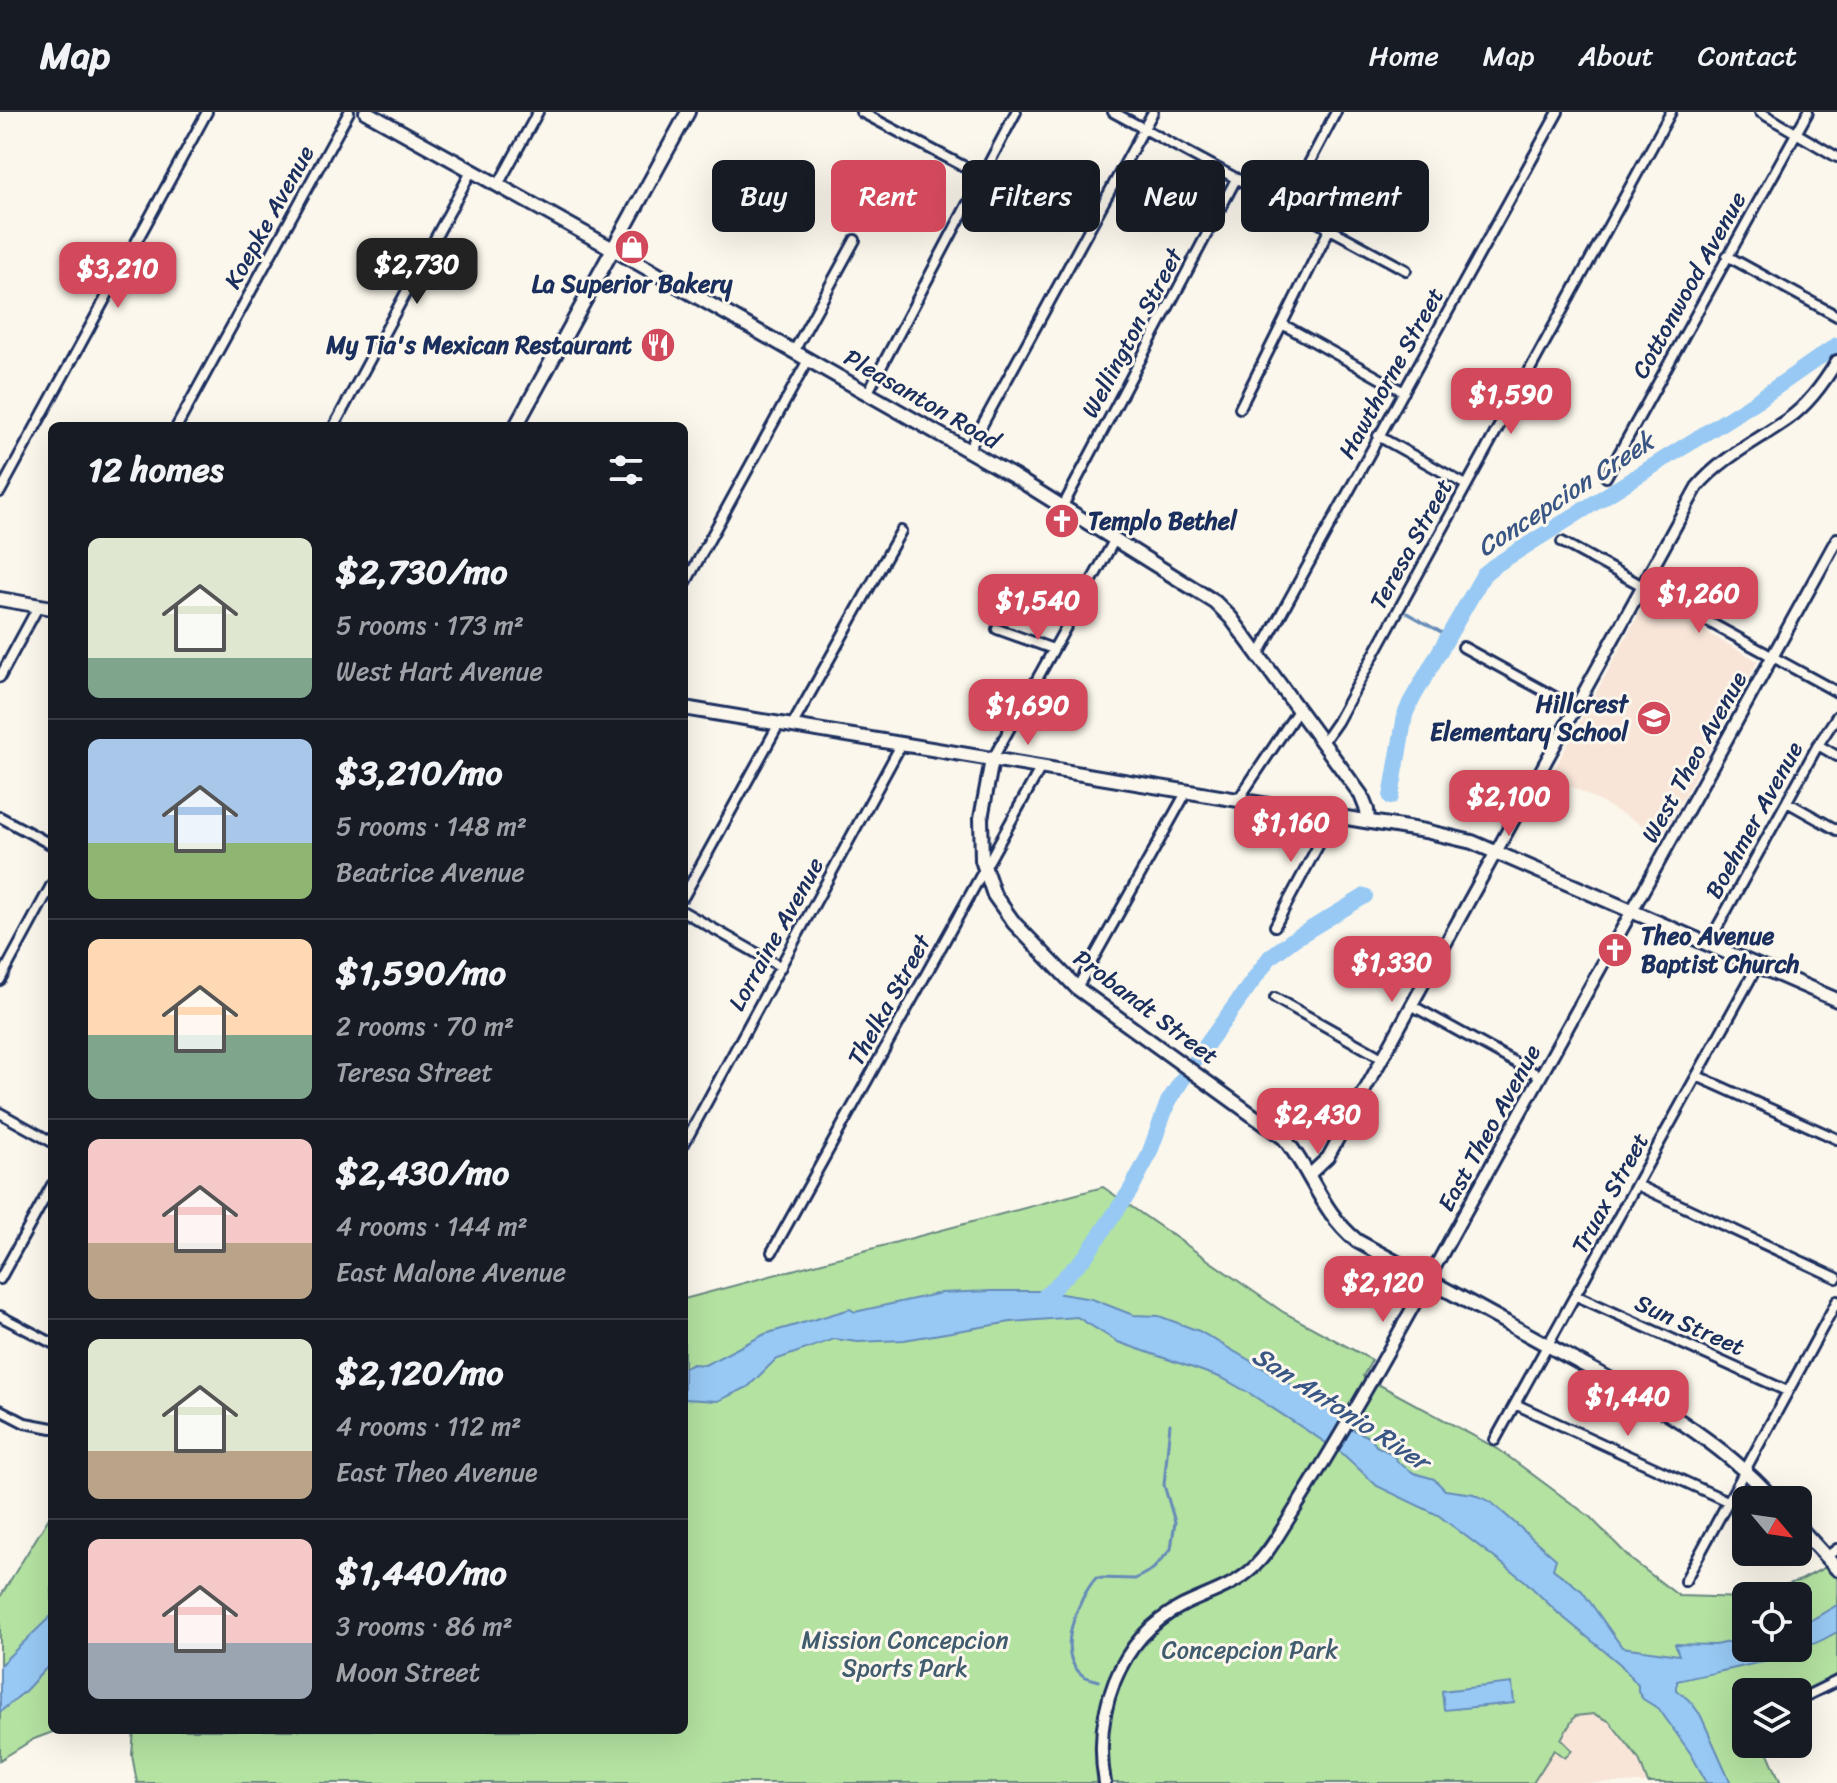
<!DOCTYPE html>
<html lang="en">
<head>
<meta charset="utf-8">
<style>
	:root { --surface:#171b24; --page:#242831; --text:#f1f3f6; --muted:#9ea1a6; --line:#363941; --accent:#d1495b }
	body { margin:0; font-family:Sriracha,sans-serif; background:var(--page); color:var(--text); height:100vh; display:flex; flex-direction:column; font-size:30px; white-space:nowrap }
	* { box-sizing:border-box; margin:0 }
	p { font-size:26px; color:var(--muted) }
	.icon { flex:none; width:44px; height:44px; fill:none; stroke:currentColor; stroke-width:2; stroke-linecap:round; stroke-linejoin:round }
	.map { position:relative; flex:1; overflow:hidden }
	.panel { position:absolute; left:48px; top:310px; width:640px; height:1312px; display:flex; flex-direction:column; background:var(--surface); border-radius:12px; box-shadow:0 8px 32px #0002 }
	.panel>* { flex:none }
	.hud { position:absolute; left:712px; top:48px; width:760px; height:72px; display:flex; gap:16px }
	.needle { width:52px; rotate:119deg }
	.fabs { position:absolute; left:1732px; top:1374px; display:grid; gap:16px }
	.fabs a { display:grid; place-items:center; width:80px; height:80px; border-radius:12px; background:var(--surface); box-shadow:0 8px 32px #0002; font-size:40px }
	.price { position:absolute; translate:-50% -68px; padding:0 18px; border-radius:16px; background:var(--accent); color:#fff; font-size:26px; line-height:52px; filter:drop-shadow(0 2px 4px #0008) }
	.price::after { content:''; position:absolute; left:50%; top:48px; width:24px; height:18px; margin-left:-12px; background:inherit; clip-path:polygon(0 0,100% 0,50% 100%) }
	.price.on { background:#222; color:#fff }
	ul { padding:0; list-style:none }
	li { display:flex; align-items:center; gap:24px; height:200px; padding:0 40px }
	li+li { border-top:2px solid var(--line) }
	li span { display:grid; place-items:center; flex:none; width:224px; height:160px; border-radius:12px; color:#555 }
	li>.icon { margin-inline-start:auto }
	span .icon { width:96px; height:96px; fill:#fffc; stroke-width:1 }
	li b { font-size:34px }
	h2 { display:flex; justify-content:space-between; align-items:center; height:96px; padding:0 40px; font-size:34px }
	.chip { padding:0 28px; border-radius:12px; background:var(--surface); box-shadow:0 8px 32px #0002; font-size:28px; line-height:72px }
	.chip.on { background:var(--accent); color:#fff }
	header { display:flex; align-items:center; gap:48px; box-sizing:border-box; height:112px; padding:0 40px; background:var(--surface); border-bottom:2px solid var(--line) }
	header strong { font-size:38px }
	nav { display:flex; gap:44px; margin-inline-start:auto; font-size:28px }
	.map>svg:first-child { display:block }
	.built { fill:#f8e5d8 }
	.green { fill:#b4e2a1; stroke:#688880; stroke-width:2 }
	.water { fill:#97c9f4; stroke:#658bb8; stroke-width:2 }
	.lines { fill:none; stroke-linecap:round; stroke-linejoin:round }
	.stream { stroke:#658bb8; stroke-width:3 }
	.river { stroke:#97c9f4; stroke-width:16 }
	.minor-casing { stroke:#1b2f5e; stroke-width:14 }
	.tertiary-casing { stroke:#1b2f5e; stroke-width:16 }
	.secondary-casing { stroke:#1b2f5e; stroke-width:18 }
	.minor { stroke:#fbf7ec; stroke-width:8 }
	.tertiary { stroke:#fbf7ec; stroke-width:10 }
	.secondary { stroke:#fbf7ec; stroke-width:12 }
	.labels { text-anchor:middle; stroke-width:6; stroke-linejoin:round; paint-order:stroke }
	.street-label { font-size:24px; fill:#1b2f5e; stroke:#fbf7ec }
	.poi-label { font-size:24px; font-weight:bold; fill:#1b2f5e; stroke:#fbf7ec; text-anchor:end }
	.park-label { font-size:24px; fill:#415c6f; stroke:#fbf7ec }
	.water-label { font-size:26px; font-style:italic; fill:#3a5684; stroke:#fbf7ec }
</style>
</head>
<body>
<header>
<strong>Map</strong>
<nav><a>Home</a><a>Map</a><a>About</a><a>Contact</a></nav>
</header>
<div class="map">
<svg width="1837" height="1671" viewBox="0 0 1837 1671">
	<rect width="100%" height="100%" fill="#fbf7ec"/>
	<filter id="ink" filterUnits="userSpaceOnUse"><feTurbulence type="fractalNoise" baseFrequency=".0125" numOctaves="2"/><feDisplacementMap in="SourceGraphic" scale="16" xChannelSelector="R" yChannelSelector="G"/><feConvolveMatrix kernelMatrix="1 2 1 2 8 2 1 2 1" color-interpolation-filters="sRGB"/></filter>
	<g filter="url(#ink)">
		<path class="built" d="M1647 487 1758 549 1662 724 1551 663Z
			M1594 1601 1609 1609 1639 1647 1648 1671H1533L1554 1637 1572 1639 1561 1627 1575 1604Z"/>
		<path class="green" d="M1103 1075 1283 1200 1372 1248 1363 1264 1498 1337 1590 1405 1632 1448 1679 1484 1746 1486V1536H1798V1484H1751L1801 1468 1837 1449V1564L1798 1582V1580H1746V1632H1764L1781 1671H1648L1639 1647 1609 1609 1594 1602 1575 1604 1561 1627 1572 1638 1565 1646 1554 1638 1533 1671H137L132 1643 134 1618H684V1187Z
			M52 1401V1618H58L34 1627 0 1648V1485Z"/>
		<path class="water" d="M992 1179H1043L1092 1187 1133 1203 1159 1204 1199 1219 1335 1298 1354 1318 1371 1326 1376 1334 1391 1341 1399 1351 1414 1361 1434 1367 1445 1378 1474 1382 1491 1390 1556 1447 1553 1457 1582 1479 1622 1535 1679 1543 1675 1532 1715 1533 1746 1526V1536H1798V1512L1813 1507 1837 1493V1520C1788 1549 1732 1556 1677 1569V1578L1691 1590 1701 1604 1731 1671H1707L1691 1642 1659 1597 1643 1587 1638 1580V1573L1620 1552 1558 1501 1525 1469 1438 1403 1377 1374 1343 1342 1249 1281 1222 1266 1118 1230 1077 1205 1011 1210 904 1228 858 1230 834 1227 775 1248 748 1275 718 1289 684 1287V1256L693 1252 705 1253 765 1222 850 1197 855 1200 941 1181Z
			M52 1503V1550L25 1579 0 1600V1553Z
			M1512 1571 1514 1591 1444 1598 1442 1579Z"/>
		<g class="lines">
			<path class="stream" d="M1407 501 1448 524
				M1099 1569C1094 1567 1085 1566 1081 1562 1055 1540 1078 1487 1096 1466L1135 1467 1153 1457 1171 1437 1175 1410 1164 1373 1170 1312"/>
			<path class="river" d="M1391 685 1405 603 1410 591 1484 462 1494 454 1755 290 1837 233
				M1197 946 1270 845 1294 827 1365 784
				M1034 1195 1085 1145 1130 1079 1148 1045 1168 990 1184 965"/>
			<g class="minor-casing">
				<path id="minor" d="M861 0 982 64
					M1113 0 1406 158
					M1760 0 1837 45
					M498 73 538 0
					M1286 95 1336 0
					M1727 144 1837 204
					M1282 212 1404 280
					M794 239 855 128
					M867 282 1016 0
					M1240 296 1329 118
					M177 314 349 0
					M334 314 472 58
					M1378 324 1466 373
					M968 339 1153 0
					M1606 365 1808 0
					M0 380 207 0
					M1063 394 1236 67
					M1562 430 1837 580
					M684 474 808 248
					M997 517 1053 537
					M1463 535 1575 596
					M1259 542 1558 0
					M0 565 39 493
					M793 612 901 419
					M1323 630 1337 610 1671 0
					M1818 633 1837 644
					M992 648 1115 427
					M1238 688 1299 597
					M1787 690 1837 718
					M0 705 52 733
					M684 784 780 610
					M684 800 781 855
					M1275 814 1334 704
					M1708 832 1818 633 1837 604
					M0 868 52 772
					M1077 876 1187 679
					M1275 886 1382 946
					M1411 893 1540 964
					M1697 964 1837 1027
					M0 1001 52 1030
					M684 1032 902 631
					M1637 1073 1837 1166
					M772 1140 1041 655
					M0 1167 52 1073
					M1577 1184 1787 1279
					M0 1204 52 1231
					M1515 1292 1727 1389
					M0 1298 25 1311 52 1316
					M1495 1328 1758 853
					M1826 1445 1837 1437
					M1685 1469 1837 1189
					M1798 1588 1837 1569"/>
			</g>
			<g class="tertiary-casing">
				<path id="tertiary" d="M1308 1064 1328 1045 1697 375C1722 345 1757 329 1788 307 1809 292 1824 271 1837 249
					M1105 1671C1093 1603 1117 1527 1182 1494 1206 1482 1233 1475 1253 1456 1268 1442 1277 1425 1288 1408 1367 1283 1436 1152 1508 1023 1618 824 1728 626 1837 427"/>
			</g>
			<g class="secondary-casing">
				<path id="secondary" d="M366 0 613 137 1013 364 1215 490 1231 506 1361 683 1367 698 1368 709
					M516 314 688 0
					M0 487 52 496
					M684 596 1425 719 1472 730 1837 888
					M992 648 981 706 982 748 994 783 1014 811 1077 876 1284 1026C1312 1060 1321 1100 1357 1129 1425 1166 1492 1203 1560 1240 1637 1282 1715 1322 1774 1388
					M1798 1414 1837 1457"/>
			</g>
			<use href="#minor" class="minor"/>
			<use href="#tertiary" class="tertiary"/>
			<use href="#secondary" class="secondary"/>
		</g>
	</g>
	<defs>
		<g id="shop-disc" transform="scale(1.8)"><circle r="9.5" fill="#d1495b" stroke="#fbf7ec"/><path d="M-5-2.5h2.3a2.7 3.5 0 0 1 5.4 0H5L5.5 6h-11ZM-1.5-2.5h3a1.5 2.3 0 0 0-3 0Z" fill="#fff"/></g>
		<g id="restaurant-disc" transform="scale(1.8)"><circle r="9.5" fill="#d1495b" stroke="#fbf7ec"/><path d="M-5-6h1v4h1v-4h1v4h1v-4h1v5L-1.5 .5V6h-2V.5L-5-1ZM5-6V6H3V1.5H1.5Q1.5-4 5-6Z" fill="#fff"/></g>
		<g id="church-disc" transform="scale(1.8)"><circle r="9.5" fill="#d1495b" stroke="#fbf7ec"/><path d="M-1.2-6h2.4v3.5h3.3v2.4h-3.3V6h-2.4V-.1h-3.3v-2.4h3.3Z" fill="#fff"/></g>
		<g id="school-disc" transform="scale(1.8)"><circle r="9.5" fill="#d1495b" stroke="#fbf7ec"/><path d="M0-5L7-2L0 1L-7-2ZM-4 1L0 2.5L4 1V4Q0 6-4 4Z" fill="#fff"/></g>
	</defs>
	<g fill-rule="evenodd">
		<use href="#shop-disc" x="632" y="135"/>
		<use href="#restaurant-disc" x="658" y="233"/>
		<use href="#church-disc" x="1062" y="409"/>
		<use href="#school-disc" x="1654" y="606"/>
		<use href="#church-disc" x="1615" y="838"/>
	</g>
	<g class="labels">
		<g class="street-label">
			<text transform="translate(269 105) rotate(-61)" y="8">Koepke Avenue</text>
			<text transform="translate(1689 173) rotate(-61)" y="8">Cottonwood Avenue</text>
			<text transform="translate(1132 221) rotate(-62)" y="8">Wellington Street</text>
			<text transform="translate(1391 261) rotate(-61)" y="8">Hawthorne Street</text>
			<text transform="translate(922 287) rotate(30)" y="8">Pleasanton Road</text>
			<text transform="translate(1411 432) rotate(-61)" y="8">Teresa Street</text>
			<text transform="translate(1694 645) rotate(-61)" y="8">West Theo Avenue</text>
			<text transform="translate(1754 708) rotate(-61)" y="8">Boehmer Avenue</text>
			<text transform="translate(776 822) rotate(-61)" y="8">Lorraine Avenue</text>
			<text transform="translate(889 888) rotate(-61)" y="8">Thelka Street</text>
			<text transform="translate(1146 895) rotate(37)" y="8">Probandt Street</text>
			<text transform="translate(1489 1016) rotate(-61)" y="8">East Theo Avenue</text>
			<text transform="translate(1610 1081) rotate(-61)" y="8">Truax Street</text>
			<text transform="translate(1690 1213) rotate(24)" y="8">Sun Street</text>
		</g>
		<g class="poi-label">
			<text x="632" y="180" text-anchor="middle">La Superior Bakery</text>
			<text x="632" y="241">My Tia's Mexican Restaurant</text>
			<text x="1088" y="417" text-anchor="start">Templo Bethel</text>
			<text x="1628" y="600">Hillcrest<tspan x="1628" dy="28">Elementary School</tspan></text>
			<text x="1641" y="832" text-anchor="start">Theo Avenue<tspan x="1641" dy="28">Baptist Church</tspan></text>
		</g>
		<g class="park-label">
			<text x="905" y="1536">Mission Concepcion<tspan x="905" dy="28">Sports Park</tspan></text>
			<text x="1250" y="1546">Concepcion Park</text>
		</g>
		<g class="water-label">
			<text transform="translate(1565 382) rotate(-33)" y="9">Concepcion Creek</text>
			<text transform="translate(1341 1296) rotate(33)" y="9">San Antonio River</text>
		</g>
	</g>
</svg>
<div class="fabs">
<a><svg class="needle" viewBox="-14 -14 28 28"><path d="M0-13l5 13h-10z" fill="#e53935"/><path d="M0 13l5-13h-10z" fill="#9ea1a6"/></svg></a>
<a><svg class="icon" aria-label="locate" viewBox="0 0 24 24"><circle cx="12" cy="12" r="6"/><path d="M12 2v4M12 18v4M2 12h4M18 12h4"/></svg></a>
<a><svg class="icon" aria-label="layers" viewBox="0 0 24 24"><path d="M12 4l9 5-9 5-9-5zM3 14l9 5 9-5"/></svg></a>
</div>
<b class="price on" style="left:417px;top:194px">$2,730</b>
<b class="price" style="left:118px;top:198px">$3,210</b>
<b class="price" style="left:1511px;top:324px">$1,590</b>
<b class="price" style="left:1699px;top:523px">$1,260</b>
<b class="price" style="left:1038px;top:530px">$1,540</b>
<b class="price" style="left:1028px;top:635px">$1,690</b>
<b class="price" style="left:1509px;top:726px">$2,100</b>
<b class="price" style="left:1291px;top:752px">$1,160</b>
<b class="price" style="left:1392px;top:892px">$1,330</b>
<b class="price" style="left:1318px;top:1044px">$2,430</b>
<b class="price" style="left:1383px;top:1212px">$2,120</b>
<b class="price" style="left:1628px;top:1326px">$1,440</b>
<div class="hud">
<a class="chip">Buy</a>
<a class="chip on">Rent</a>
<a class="chip">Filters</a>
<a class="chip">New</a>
<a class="chip">Apartment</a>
</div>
<section class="panel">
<h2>12 homes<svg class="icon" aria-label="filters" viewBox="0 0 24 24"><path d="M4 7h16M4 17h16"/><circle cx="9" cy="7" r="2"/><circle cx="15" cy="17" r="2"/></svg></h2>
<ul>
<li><span style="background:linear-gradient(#dfe7d0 75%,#7fa58c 0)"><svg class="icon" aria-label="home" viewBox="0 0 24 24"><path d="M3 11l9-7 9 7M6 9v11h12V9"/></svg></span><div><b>$2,730/mo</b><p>5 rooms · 173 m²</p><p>West Hart Avenue</p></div></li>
<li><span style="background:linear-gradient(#a9c7e8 65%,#8fb573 0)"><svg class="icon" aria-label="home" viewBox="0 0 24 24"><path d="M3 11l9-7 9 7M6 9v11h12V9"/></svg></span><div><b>$3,210/mo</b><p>5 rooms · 148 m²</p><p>Beatrice Avenue</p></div></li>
<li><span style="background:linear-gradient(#ffd9b3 60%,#7fa58c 0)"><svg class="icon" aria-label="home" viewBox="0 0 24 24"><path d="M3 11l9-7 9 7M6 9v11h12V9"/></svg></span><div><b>$1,590/mo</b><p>2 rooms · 70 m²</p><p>Teresa Street</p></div></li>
<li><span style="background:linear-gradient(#f6c9c9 65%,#b9a48a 0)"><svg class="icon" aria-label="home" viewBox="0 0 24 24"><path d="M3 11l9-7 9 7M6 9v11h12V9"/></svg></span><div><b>$2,430/mo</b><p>4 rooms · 144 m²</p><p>East Malone Avenue</p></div></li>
<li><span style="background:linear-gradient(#dfe7d0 70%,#b9a48a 0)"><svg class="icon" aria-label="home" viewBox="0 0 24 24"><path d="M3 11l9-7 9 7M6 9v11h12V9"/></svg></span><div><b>$2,120/mo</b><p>4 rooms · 112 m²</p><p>East Theo Avenue</p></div></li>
<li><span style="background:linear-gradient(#f6c9c9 65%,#9aa5b1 0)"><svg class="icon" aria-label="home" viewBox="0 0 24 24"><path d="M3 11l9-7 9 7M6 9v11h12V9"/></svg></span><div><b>$1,440/mo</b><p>3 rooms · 86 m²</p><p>Moon Street</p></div></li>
</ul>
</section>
</div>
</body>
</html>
